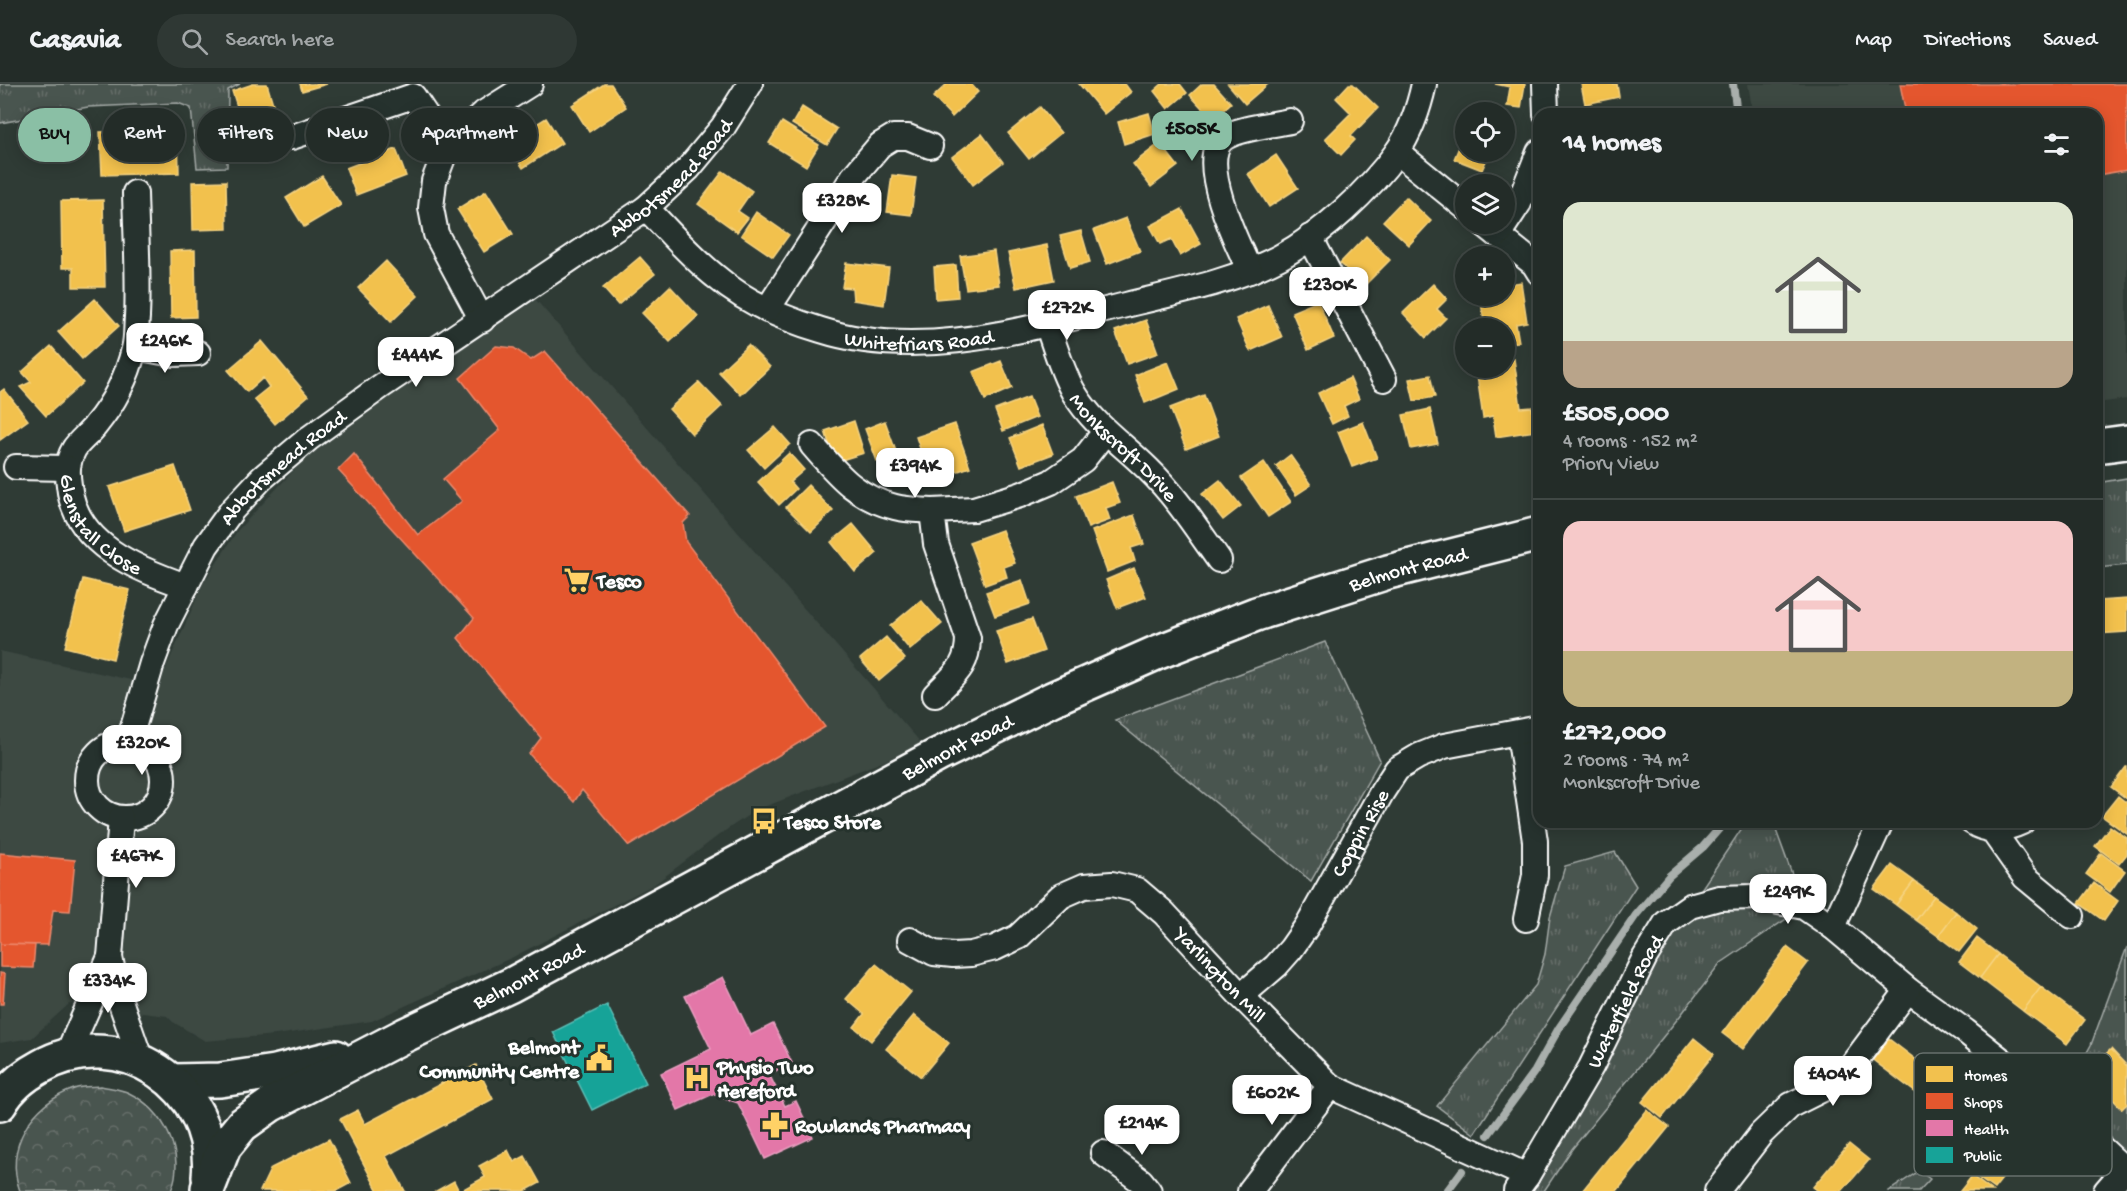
<!DOCTYPE html>
<html lang="en">
<head>
<meta charset="utf-8">
<style>
	:root { --surface:#232c28; --page:#2f3834; --text:#f1f3f6; --muted:#a3a7a8; --line:#404845; --accent:#8abfa5 }
	body { margin:0; font-family:"Gochi Hand",sans-serif; background:var(--page); color:var(--text); height:100vh; display:flex; flex-direction:column; font-size:22px; white-space:nowrap }
	* { box-sizing:border-box; margin:0 }
	p { font-size:20px; color:var(--muted) }
	.icon { flex:none; width:33px; height:33px; fill:none; stroke:currentColor; stroke-width:2; stroke-linecap:round; stroke-linejoin:round }
	.map { position:relative; flex:1; overflow:hidden }
	.sheet { position:absolute; left:1533px; top:24px; width:570px; height:720px; display:flex; flex-direction:column; background:var(--surface); border-radius:18px; box-shadow:0 3px 15px #0003,0 0 0 2px var(--line) }
	.sheet>* { flex:none }
	.top-card { position:absolute; left:18px; top:24px; width:570px; height:54px; display:flex; gap:12px }
	.buttons { position:absolute; left:1455px; top:18px; display:grid; gap:12px }
	.buttons a { display:grid; place-items:center; width:60px; height:60px; border-radius:50%; background:var(--surface); box-shadow:0 3px 15px #0003,0 0 0 2px var(--line); font-size:30px }
	.price { position:absolute; translate:-50% -51px; padding:0 14px; border-radius:12px; background:#fff; color:#222; font-size:20px; line-height:39px; filter:drop-shadow(0 2px 3px #0008) }
	.price::after { content:''; position:absolute; left:50%; top:36px; width:18px; height:14px; margin-left:-9px; background:inherit; clip-path:polygon(0 0,100% 0,50% 100%) }
	.price.active { background:var(--accent); color:#111 }
	ul { padding:0; list-style:none }
	li { display:grid; align-content:center; gap:12px; height:318px; padding:0 30px }
	li+li { border-top:2px solid var(--line) }
	li span { display:grid; place-items:center; height:186px; border-radius:18px; color:#555 }
	li>.icon { margin-inline-start:auto }
	span .icon { width:108px; height:108px; fill:#fffc; stroke-width:1 }
	li b { font-size:26px }
	h2 { display:flex; justify-content:space-between; align-items:center; height:72px; padding:0 30px; font-size:26px }
	.tag { padding:0 21px; border-radius:27px; background:var(--surface); box-shadow:0 3px 15px #0003,0 0 0 2px var(--line); font-size:21px; line-height:54px }
	.tag.active { background:var(--accent); color:#111 }
	header { display:flex; align-items:center; gap:36px; box-sizing:border-box; height:84px; padding:0 30px; background:var(--surface); border-bottom:2px solid var(--line) }
	header strong { font-size:28px }
	nav { display:flex; gap:33px; margin-inline-start:auto; font-size:21px }
	.search { width:420px; height:54px; background:var(--page); display:flex; align-items:center; gap:15px; box-sizing:border-box; padding:0 21px; border-radius:33px; color:var(--muted); font-size:22px }
	.map>svg:first-child { display:block }
	.built { fill:#3c4842 }
	.grass { fill:url(#grass-tufts); stroke:#a4aaa7; stroke-width:1.5 }
	.forest { fill:url(#forest-crowns); stroke:#a4aaa7; stroke-width:1.5 }
	.homes { fill:#f2c14e; stroke:#f6d483; stroke-width:1.5 }
	.shops { fill:#e4572e; stroke:#ec896d; stroke-width:1.5 }
	.health { fill:#e377a8; stroke:#eba0c2; stroke-width:1.5 }
	.public { fill:#17a398; stroke:#5dbfb7; stroke-width:1.5 }
	.lines { fill:none; stroke-linecap:round; stroke-linejoin:round }
	.stream { stroke:#a9afac; stroke-width:8 }
	.minor-casing { stroke:#fff; stroke-width:28 }
	.trunk-casing { stroke:#fff; stroke-width:38 }
	.minor { stroke:#26332d; stroke-width:24 }
	.trunk { stroke:#26332d; stroke-width:33 }
	.labels { text-anchor:middle; stroke-width:6; stroke-linejoin:round; paint-order:stroke }
	.street-label { font-size:21px; fill:#fff; stroke:#26332d }
	.poi-label { font-size:21px; font-weight:bold; fill:#fff; stroke:#26332d; text-anchor:start }
	.key { fill:#26332d; stroke:#67706c; stroke-width:1.5 }
	.key-label { font-size:16px; fill:#fff }
</style>
</head>
<body>
<header>
<strong>Casavia</strong>
<div class="search"><svg class="icon" aria-label="search" viewBox="0 0 24 24"><circle cx="10" cy="10" r="6"/><path d="M15 15l6 6"/></svg>Search here</div>
<nav><a>Map</a><a>Directions</a><a>Saved</a></nav>
</header>
<div class="map">
<svg width="2127" height="1107" viewBox="0 0 2127 1107">
	<defs>
		<pattern id="grass-tufts" width="24" height="20" patternUnits="userSpaceOnUse" patternTransform="scale(1.5)"><rect width="24" height="20" fill="#4a544f"/><path d="M3 7l-1-3M5 7V3M7 7l1-3M15 17l-1-3M17 17v-4M19 17l1-3" fill="none" stroke="#656e69"/></pattern>
		<pattern id="forest-crowns" width="20" height="18" patternUnits="userSpaceOnUse" patternTransform="scale(1.5)"><rect width="20" height="18" fill="#4a544f"/><path d="M2 6a3 3 0 1 1 6 0M12 15a3 3 0 1 1 6 0" fill="none" stroke="#656e69"/></pattern>
	</defs>
	<rect width="100%" height="100%" fill="#2f3b35"/>
	<filter id="ink" filterUnits="userSpaceOnUse"><feTurbulence type="fractalNoise" baseFrequency=".0167" numOctaves="2"/><feDisplacementMap in="SourceGraphic" scale="12" xChannelSelector="R" yChannelSelector="G"/><feConvolveMatrix kernelMatrix="1 2 1 2 8 2 1 2 1" color-interpolation-filters="sRGB"/></filter>
	<g filter="url(#ink)">
		<path class="built" d="M1748 0H2127V315L2097 319V30H1753Z
			M536 216 922 660 882 678 756 726 719 751 655 800 513 873 372 937 276 951 205 957 173 938 167 932 69 920 32 954 0 959V567L158 602 203 500 237 447 309 370 383 313Z"/>
		<path class="grass" d="M0 0H240L228 6 227 83 197 84 191 24 178 19 88 23 0 39Z
			M2127 394V481L2097 484V399Z
			M1325 558 1380 676 1311 797 1115 636Z
			M1746 738H1773L1804 823 1721 879 1680 932 1572 1065 1544 1107H1516L1666 839 1690 822Z
			M1615 768 1636 802 1474 1050 1437 1022 1536 901 1545 870 1550 833 1565 782Z
			M2127 863V1088L2057 1023 2091 961Z
			M1919 1087 1930 1095 1919 1107H1889Z"/>
		<path class="forest" d="M101 1002C110 1004 121 1005 129 1009 164 1026 186 1069 171 1107H20C4 1063 32 1019 74 1005 82 1002 93 1003 101 1002Z"/>
		<path class="homes" d="M253 0H267L277 33 244 44 232 7Z
			M300 0H327L302 7Z
			M604 0H611L626 23 589 48 572 21Z
			M947 0H971L978 8 952 33 933 13Z
			M1079 0H1125L1131 8 1104 30Z
			M1162 0H1180L1187 9 1168 25 1154 7Z
			M1202 0H1214L1231 19 1213 36 1190 11Z
			M1228 0H1268L1245 20Z
			M1349 0H1353L1378 24 1351 52 1355 56 1341 71 1325 55 1351 29 1336 14Z
			M1495 0H1525L1521 24 1507 22 1510 3Z
			M1581 0H1617L1619 13 1585 20Z
			M802 23 837 45 827 61 792 40Z
			M1040 23 1061 49 1029 75 1008 49Z
			M1149 29 1155 50 1124 60 1118 38Z
			M546 34 562 59 523 84 506 59Z
			M782 38 819 61 806 82 769 59Z
			M178 45 179 89 102 91 100 48Z
			M1466 46V68H1490L1482 86 1454 75Z
			M982 50 1003 78 973 101 952 73Z
			M1160 59 1178 82 1151 103 1133 80Z
			M396 65 406 92 356 111 346 84Z
			M1276 71 1298 104 1269 123 1248 90Z
			M723 87 752 107 738 127 748 134 737 148 698 120Z
			M892 91 916 94 911 131 887 128Z
			M322 92 341 121 304 143 286 114Z
			M226 97 227 145 193 146 192 98Z
			M486 107 513 150 484 168 457 125Z
			M1406 113 1431 137 1409 161 1383 137Z
			M103 116 105 203H73V184H62L61 117Z
			M1182 125 1201 160 1180 172 1171 155 1160 160 1150 142Z
			M756 128 789 151 773 173 741 151Z
			M1126 134 1140 167 1107 180 1094 146Z
			M1081 147 1090 178 1070 184 1060 152Z
			M1366 152 1390 176 1364 202 1340 179Z
			M1047 161 1054 196 1016 204 1008 169Z
			M195 166 196 233 171 234 170 167Z
			M994 167 999 201 966 205 960 172Z
			M640 173 655 190 618 221 603 204Z
			M386 177 418 212 391 238 358 204Z
			M846 179 889 184 884 221 853 216 852 204 842 203Z
			M956 181 958 213 936 215 934 183Z
			M1317 183 1327 207 1304 216 1295 192Z
			M1521 198 1527 238 1516 240 1519 258 1504 259V244H1485L1480 212H1504V201Z
			M1433 200 1447 215 1437 225 1446 234 1426 254 1403 229Z
			M670 202 698 232 670 258 642 229Z
			M95 215 119 242 82 275 58 248Z
			M1318 217 1334 254 1308 266 1292 228Z
			M1268 221 1282 253 1250 267 1236 235Z
			M1146 236 1158 269 1127 280 1115 247Z
			M262 257 308 312 275 340 254 315 269 303 263 294 247 308 228 286Z
			M748 261 770 283 741 311 719 288Z
			M51 262 83 299 46 332 20 303 31 298 22 288Z
			M1514 275 1521 324 1532 323 1535 347 1496 353 1493 332 1483 334 1476 284H1504V277Z
			M1001 277 1012 304 985 316 973 288Z
			M1168 278 1179 305 1145 319 1135 291Z
			M1430 291 1435 313 1414 317 1409 295Z
			M1350 294 1359 315 1344 322 1348 332 1332 340 1318 309Z
			M699 298 722 322 692 350 669 325Z
			M4 305 28 336 0 356V308Z
			M1204 311 1219 352 1186 365 1170 324Z
			M1029 313 1037 333 1003 347 995 326Z
			M1430 325 1438 360 1411 365 1403 331Z
			M854 337 864 369 835 378 825 347Z
			M885 337 897 370 877 377 865 345Z
			M1363 338 1377 374 1352 383 1338 348Z
			M955 340 970 383 941 393 936 378 926 382 916 353Z
			M1042 341 1053 370 1021 382 1010 354Z
			M775 343 790 360 764 384 748 366Z
			M789 369 804 386 790 398 796 405 779 421 758 398Z
			M1290 371 1311 401 1296 411 1276 382Z
			M1264 378 1291 418 1268 433 1241 394Z
			M175 382 190 426 124 447 109 403Z
			M1220 396 1241 422 1223 436 1202 410Z
			M1112 398 1120 419 1106 424 1110 436 1088 444 1076 412Z
			M808 401 833 427 811 448 786 423Z
			M1134 431 1144 460 1131 464 1135 477 1107 488 1092 447Z
			M853 440 877 469 855 488 831 458Z
			M1002 446 1015 479 1004 483 1007 493 985 501 969 458Z
			M1134 484 1146 513 1117 524 1106 496Z
			M83 495 130 506 113 575 65 563Z
			M1022 496 1030 520 995 532 986 508Z
			M2127 515V548L2097 550V517Z
			M921 516 942 540 910 566 890 542Z
			M1032 535 1044 567 1008 580 996 547Z
			M886 553 905 575 879 597 860 575Z
			M2126 683H2127V715L2111 703Z
			M2118 712 2127 719V750L2102 732Z
			M2110 742 2127 754V770L2119 780 2095 762Z
			M2101 769 2125 787 2110 808 2086 790Z
			M1892 781 1914 797 1896 821 1874 805Z
			M1914 797 1934 812 1916 836 1896 821Z
			M2094 799 2118 817 2104 837 2079 819Z
			M1934 812 1956 828 1938 852 1916 836Z
			M1956 828 1977 845 1959 868 1938 852Z
			M1977 854 1998 870 1980 894 1959 878Z
			M1787 863 1808 879 1743 965 1722 949Z
			M1998 870 2041 903 2023 927 1980 894Z
			M876 880 911 908 871 957 854 943 864 930 846 915Z
			M2041 903 2085 936 2067 960 2023 927Z
			M914 931 949 959 921 993 886 965Z
			M1694 954 1714 970 1662 1034 1642 1018Z
			M1889 955 1961 1010 1945 1031 1873 976Z
			M2111 965 2127 982V1020L2122 1025 2087 988Z
			M476 981 493 1015 386 1072 405 1107H378L340 1035 358 1026 365 1040Z
			M1647 1026 1669 1043 1617 1107H1582Z
			M2005 1047 2027 1063 1994 1105 1973 1090Z
			M329 1055 351 1099 336 1107H260L271 1084Z
			M1849 1060 1869 1076 1842 1107H1818L1813 1103Z
			M508 1066 514 1078 525 1072 540 1099 525 1107H460L485 1093 479 1082Z
			M1972 1092 1992 1107H1960Z
			M454 1097 459 1107H436Z"/>
		<path class="shops" d="M1900 0H2127V86L2097 91V30H1906Z
			M496 262 514 264 531 276 545 267 690 432 683 439 686 458 825 643 629 762 582 706 574 718 529 670 541 654 458 554 474 534 338 386 354 370 418 451 462 417 443 395 500 346 460 294Z
			M0 769 75 776 70 827 53 826 48 861 0 860Z
			M0 860 35 861 33 884 0 883Z
			M0 889 5 890 3 920H0Z"/>
		<path class="health" d="M723 893 751 951 773 940 792 979 769 990 785 1022 796 1017 813 1053 765 1075 738 1019 713 1010 678 1026 661 989 711 965 685 912Z"/>
		<path class="public" d="M607 921 646 999 592 1026 553 948Z"/>
		<g class="lines">
			<path class="stream" d="M1733 0 1737 30
				M1488 1051 1535 987 1559 944 1636 831 1669 792 1703 763 1725 738
				M1447 1107 1462 1087"/>
			<g class="minor-casing">
				<g id="minor">
					<path d="M1545 0 1546 30"/>
					<path d="M292 53 413 12 447 63"/>
					<path d="M1397 68 1466 124"/>
					<path id="s1" d="M135 109C136 150 139 192 137 233 136 243 137 255 134 265 127 294 114 319 95 342 89 350 79 357 74 365 67 377 67 388 69 401 75 461 137 485 186 502"/>
					<path id="s2" d="M646 124C668 146 690 172 715 192 745 218 784 235 821 246 921 278 1029 244 1126 221 1178 208 1232 198 1280 173 1321 151 1370 106 1397 68 1410 49 1419 23 1424 0"/>
					<path d="M1484 140 1534 180 1539 188"/>
					<path d="M1498 151 1519 119 1539 68"/>
					<path d="M1310 153 1384 295"/>
					<path d="M1250 187C1238 162 1195 74 1224 54 1238 44 1272 41 1290 37"/>
					<path d="M767 226 853 93 880 61 893 53H908L930 62"/>
					<path d="M482 236 436 150 431 124 434 97 447 63 484 29 530 0"/>
					<path id="s3" d="M1047 240C1055 263 1062 288 1074 309 1094 342 1122 359 1148 385 1176 412 1197 445 1219 476"/>
					<path d="M135 263 173 270 198 269"/>
					<path d="M812 361C837 389 856 414 895 423 907 426 920 426 932 427"/>
					<path d="M16 383 67 384"/>
					<path d="M935 611C954 591 968 583 968 554L936 460 932 427 974 425 1020 411 1051 398 1083 376 1105 348"/>
					<path d="M1519 649 1535 757V791L1526 835"/>
					<path id="s4" d="M129 657 152 579 166 541 206 462 232 426 262 394 308 355 380 303 646 124 688 85 723 43 750 0"/>
					<circle cx="125" cy="696" r="38"/>
					<path d="M121 734 110 873 117 908 141 977"/>
					<path d="M1972 738C1988 749 2005 746 2022 738"/>
					<path d="M1992 746 2025 793 2072 832"/>
					<path d="M1833 843 1881 738"/>
					<path id="s5" d="M910 856 934 869 953 871 971 870 995 864 1018 853 1061 812 1084 802 1112 800 1137 806 1164 829 1241 912 1330 1002 1527 1092"/>
					<path id="s6" d="M1241 912 1276 882 1291 865 1307 842 1382 708 1397 685 1419 672 1444 662 1539 644"/>
					<path d="M67 971 110 873"/>
					<path d="M1103 1069 1141 1097 1149 1107"/>
					<path d="M1250 1107 1330 1002"/>
					<path id="s7" d="M1516 1107 1527 1092 1591 983 1645 873 1666 839 1690 822 1719 814 1754 813 1804 823 1833 843 1908 906 1965 947 2005 979 2057 1023 2127 1088"/>
					<path d="M1717 1107 1761 1050 1791 1021 1827 1003 1843 993 1908 906"/>
					<path d="M2106 1107 2125 1085"/>
				</g>
			</g>
			<g class="trunk-casing">
				<g id="trunk">
					<path d="M2097 362 2127 358"/>
					<path d="M173 997 220 996 275 988 336 973"/>
					<path d="M0 1020C9 1004 25 991 40 983 120 937 218 1003 209 1093"/>
					<path id="s8" d="M208 1104 224 1063 242 1041 270 1021 405 951 511 901 938 671 1052 615 1156 569 1256 530 1388 488 1539 450"/>
				</g>
			</g>
			<use href="#minor" class="minor"/>
			<use href="#trunk" class="trunk"/>
		</g>
	</g>
	<defs>
		<g id="supermarket-bare" transform="scale(2.07)"><path d="M-6-5.5h2.5l.6 2H6L4.5 2H-2.5L-4.4-4H-6ZM-1.5 3.2a1.3 1.3 0 1 0 .1 0ZM3 3.2a1.3 1.3 0 1 0 .1 0Z" fill="#ffd166" stroke="#26332d" stroke-width="2.5" paint-order="stroke"/></g>
		<g id="bus-bare" transform="scale(2.07)"><path d="M-5-6H5V4H4V6H2V4H-2V6H-4V4H-5ZM-3.5-4V0h7V-4ZM-3.5 1.2v1.5H-2V1.2ZM2 1.2v1.5H3.5V1.2Z" fill="#ffd166" stroke="#26332d" stroke-width="2.5" paint-order="stroke"/></g>
		<g id="civic-bare" transform="scale(2.07)"><path d="M-.6-6.5H3V-4.5H.6V-3L4-1V1h2V6H-6V1h2V-1L-.6-3ZM-1.2 2.5V6h2.4V2.5Z" fill="#ffd166" stroke="#26332d" stroke-width="2.5" paint-order="stroke"/></g>
		<g id="hospital-bare" transform="scale(2.07)"><path d="M-5-5h3v3.5h4V-5h3V5h-3V1.5h-4V5h-3Z" fill="#ffd166" stroke="#26332d" stroke-width="2.5" paint-order="stroke"/></g>
		<g id="pharmacy-bare" transform="scale(2.07)"><path d="M-2-6h4v4h4v4h-4v4h-4v-4h-4v-4h4Z" fill="#ffd166" stroke="#26332d" stroke-width="2.5" paint-order="stroke"/></g>
	</defs>
	<g fill-rule="evenodd">
		<use href="#supermarket-bare" x="577" y="496"/>
		<use href="#bus-bare" x="764" y="737"/>
		<use href="#civic-bare" x="599" y="974"/>
		<use href="#hospital-bare" x="697" y="994"/>
		<use href="#pharmacy-bare" x="775" y="1041"/>
	</g>
	<g class="labels">
		<g class="street-label">
			<text dy="7" stroke="none"><textPath href="#s4" startOffset="807">Abbotsmead Road</textPath></text>
			<text dy="7" stroke="none"><textPath href="#s2" startOffset="316">Whitefriars Road</textPath></text>
			<text dy="7" stroke="none"><textPath href="#s3" startOffset="148">Monkscroft Drive</textPath></text>
			<text dy="7" stroke="none"><textPath href="#s4" startOffset="321">Abbotsmead Road</textPath></text>
			<text dy="7" stroke="none"><textPath href="#s1" startOffset="364">Glenstall Close</textPath></text>
			<text dy="7" stroke="none"><textPath href="#s8" startOffset="1368">Belmont Road</textPath></text>
			<text dy="7" stroke="none"><textPath href="#s8" startOffset="882">Belmont Road</textPath></text>
			<text dy="7" stroke="none"><textPath href="#s6" startOffset="204">Coppin Rise</textPath></text>
			<text dy="7" stroke="none"><textPath href="#s5" startOffset="372">Yarlington Mill</textPath></text>
			<text dy="7" stroke="none"><textPath href="#s8" startOffset="396">Belmont Road</textPath></text>
			<text dy="7" stroke="none"><textPath href="#s7" startOffset="219">Waterfield Road</textPath></text>
		</g>
		<g class="poi-label">
			<text x="597" y="503">Tesco</text>
			<text x="784" y="744">Tesco Store</text>
			<text x="579" y="969" text-anchor="end">Belmont<tspan x="579" dy="24">Community Centre</tspan></text>
			<text x="717" y="989">Physio Two<tspan x="717" dy="24">Hereford</tspan></text>
			<text x="795" y="1048">Rowlands Pharmacy</text>
		</g>
	</g>
	<rect x="1914" y="969" width="198" height="123" rx="9" class="key"/>
	<rect x="1926" y="982" width="27" height="16" fill="#f2c14e"/>
	<rect x="1926" y="1009" width="27" height="16" fill="#e4572e"/>
	<rect x="1926" y="1036" width="27" height="16" fill="#e377a8"/>
	<rect x="1926" y="1063" width="27" height="16" fill="#17a398"/>
	<g class="key-label">
		<text x="1964" y="996">Homes</text>
		<text x="1964" y="1023">Shops</text>
		<text x="1964" y="1050">Health</text>
		<text x="1964" y="1077">Public</text>
	</g>
</svg>
<div class="buttons">
<a><svg class="icon" aria-label="locate" viewBox="0 0 24 24"><circle cx="12" cy="12" r="6"/><path d="M12 2v4M12 18v4M2 12h4M18 12h4"/></svg></a>
<a><svg class="icon" aria-label="layers" viewBox="0 0 24 24"><path d="M12 4l9 5-9 5-9-5zM3 14l9 5 9-5"/></svg></a>
<a>+</a>
<a>−</a>
</div>
<b class="price active" style="left:1192px;top:78px">£505K</b>
<b class="price" style="left:842px;top:150px">£328K</b>
<b class="price" style="left:1329px;top:234px">£230K</b>
<b class="price" style="left:1067px;top:257px">£272K</b>
<b class="price" style="left:165px;top:290px">£246K</b>
<b class="price" style="left:416px;top:304px">£444K</b>
<b class="price" style="left:915px;top:415px">£394K</b>
<b class="price" style="left:142px;top:692px">£320K</b>
<b class="price" style="left:136px;top:805px">£467K</b>
<b class="price" style="left:1788px;top:841px">£249K</b>
<b class="price" style="left:108px;top:930px">£334K</b>
<b class="price" style="left:1833px;top:1023px">£404K</b>
<b class="price" style="left:1272px;top:1042px">£602K</b>
<b class="price" style="left:1142px;top:1072px">£214K</b>
<div class="top-card">
<a class="tag active">Buy</a>
<a class="tag">Rent</a>
<a class="tag">Filters</a>
<a class="tag">New</a>
<a class="tag">Apartment</a>
</div>
<section class="sheet">
<h2>14 homes<svg class="icon" aria-label="filters" viewBox="0 0 24 24"><path d="M4 7h16M4 17h16"/><circle cx="9" cy="7" r="2"/><circle cx="15" cy="17" r="2"/></svg></h2>
<ul>
<li><span style="background:linear-gradient(#dfe7d0 75%,#b9a48a 0)"><svg class="icon" aria-label="home" viewBox="0 0 24 24"><path d="M3 11l9-7 9 7M6 9v11h12V9"/></svg></span><div><b>£505,000</b><p>4 rooms · 152 m²</p><p>Priory View</p></div></li>
<li><span style="background:linear-gradient(#f6c9c9 70%,#c2b280 0)"><svg class="icon" aria-label="home" viewBox="0 0 24 24"><path d="M3 11l9-7 9 7M6 9v11h12V9"/></svg></span><div><b>£272,000</b><p>2 rooms · 74 m²</p><p>Monkscroft Drive</p></div></li>
</ul>
</section>
</div>
</body>
</html>
